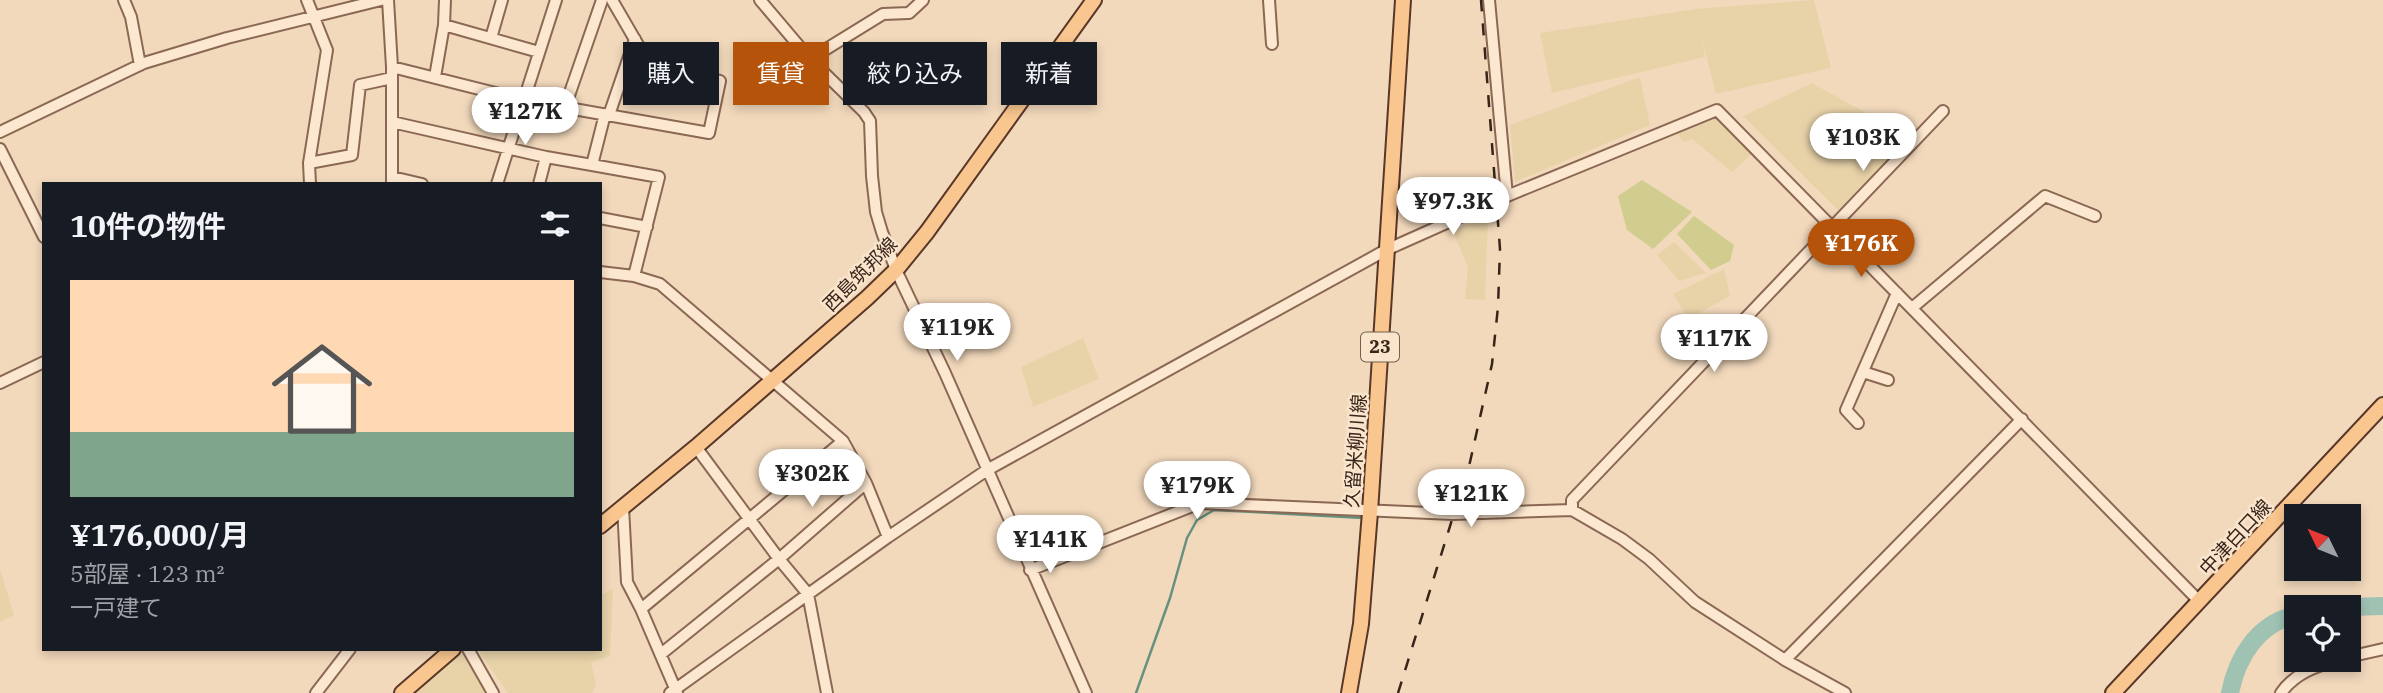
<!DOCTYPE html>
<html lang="ja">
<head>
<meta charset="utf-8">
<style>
	:root { --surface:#171b24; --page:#242831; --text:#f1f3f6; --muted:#9ea1a6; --line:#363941; --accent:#b45309 }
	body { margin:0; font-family:"IBM Plex Serif","Noto Sans JP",serif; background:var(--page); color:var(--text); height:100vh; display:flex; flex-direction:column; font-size:26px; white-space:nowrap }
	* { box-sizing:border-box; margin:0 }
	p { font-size:23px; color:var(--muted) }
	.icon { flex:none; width:38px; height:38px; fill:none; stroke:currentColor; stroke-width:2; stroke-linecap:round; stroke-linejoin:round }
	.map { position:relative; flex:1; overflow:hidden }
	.drawer { position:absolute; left:42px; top:182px; width:560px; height:469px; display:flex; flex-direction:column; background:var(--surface); border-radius:0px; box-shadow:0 4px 10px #0003 }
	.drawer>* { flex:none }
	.top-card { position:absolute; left:623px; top:42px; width:665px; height:63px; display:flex; gap:14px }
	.needle { width:46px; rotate:313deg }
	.buttons { position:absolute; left:2284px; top:504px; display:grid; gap:14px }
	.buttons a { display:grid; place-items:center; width:77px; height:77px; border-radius:0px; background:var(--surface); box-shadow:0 4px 10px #0003; font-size:35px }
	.price { position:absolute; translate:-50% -60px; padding:0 16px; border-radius:24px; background:#fff; color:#222; font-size:23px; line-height:46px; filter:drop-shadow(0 2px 4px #0008) }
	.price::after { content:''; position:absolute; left:50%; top:42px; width:21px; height:16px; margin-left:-10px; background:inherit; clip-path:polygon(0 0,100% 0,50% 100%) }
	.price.on { background:var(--accent); color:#fff }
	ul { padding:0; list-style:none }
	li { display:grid; align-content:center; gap:14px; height:371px; padding:0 28px }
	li+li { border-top:2px solid var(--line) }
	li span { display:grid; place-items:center; height:217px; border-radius:0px; color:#555 }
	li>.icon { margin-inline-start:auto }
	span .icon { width:126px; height:126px; fill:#fffc; stroke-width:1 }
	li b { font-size:30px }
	h2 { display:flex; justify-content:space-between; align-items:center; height:84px; padding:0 28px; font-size:30px }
	.tag { padding:0 24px; border-radius:0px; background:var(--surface); box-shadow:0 4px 10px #0003; font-size:24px; line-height:63px }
	.tag.on { background:var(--accent); color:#fff }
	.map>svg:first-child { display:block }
	.farmland { fill:#e8d3a9 }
	.green { fill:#d0cd8f }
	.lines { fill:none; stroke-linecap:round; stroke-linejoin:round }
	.stream { stroke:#67917f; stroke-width:2.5 }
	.river { stroke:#a0c2b3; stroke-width:18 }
	.minor-casing { stroke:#8b6854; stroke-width:14 }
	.major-casing { stroke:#583729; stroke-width:18 }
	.minor { stroke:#fce7d0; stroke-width:10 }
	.major { stroke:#fac68f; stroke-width:14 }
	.rail { stroke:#39241a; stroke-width:2.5; stroke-dasharray:12 12; stroke-linecap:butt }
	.labels { text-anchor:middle; stroke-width:5; stroke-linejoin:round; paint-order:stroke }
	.shield { fill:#f9e4cc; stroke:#735e4f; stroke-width:2 }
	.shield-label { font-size:18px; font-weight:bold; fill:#39241a }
	.street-label { font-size:19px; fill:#39241a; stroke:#f9e4cc }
</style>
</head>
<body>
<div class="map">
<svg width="2383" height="693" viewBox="0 0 2383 693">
	<rect width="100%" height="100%" fill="#f2d9bc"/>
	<path class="farmland" d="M1814 0 1831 68 1716 94 1701 36 1705 57 1552 93 1540 33 1695 9Z
		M1640 77 1650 125 1515 182 1510 125Z
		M1812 83 1917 141 1844 216 1743 116Z
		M1716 113 1756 150 1732 172 1692 139 1684 143 1677 134Z
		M1488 217 1485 300 1465 299 1468 267 1452 230Z
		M1674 242 1706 273 1679 281 1657 255Z
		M1724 269 1730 296 1688 319 1673 294Z
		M1083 338 1099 379 1033 407 1021 367Z
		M0 569 14 615 0 622Z
		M613 589 610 656 591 662 596 684 592 693H508L477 649H600V595Z
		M463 649H467L487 693H412Z"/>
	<path class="green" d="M1642 180 1692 212 1653 249 1627 230 1618 196Z
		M1694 216 1734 245 1730 261 1711 270 1677 234Z"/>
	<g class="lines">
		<path class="stream" d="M1136 693 1170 598 1187 538 1197 520 1214 510 1363 518"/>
		<path class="river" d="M2348 607 2383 606
			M2230 693C2237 657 2258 623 2296 615"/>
		<g class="minor-casing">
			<path id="minor" d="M124 0 131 17 140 65
				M307 0 327 50 309 163 310 184
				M388 0 392 67V184
				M760 0 810 59 864 112 870 121 872 176 876 212 882 232 896 270 945 373 1086 693
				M1269 0 1272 44
				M1489 0 1507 196
				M444 25 539 52
				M491 38 502 0
				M810 59 883 14 909 13 923 0
				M392 67 523 100 709 133 720 81 652 69 612 0
				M435 77 444 25 445 0
				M565 107 602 0
				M605 114 592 165 659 177 634 276
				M609 115 635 39
				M392 122 546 157
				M0 132 144 63 227 38 381 0
				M0 149 44 237
				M309 163 352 155 360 85 392 78
				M392 177 422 184
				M497 184 556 0
				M539 184 546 157 592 165
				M600 218 647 227
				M600 272 634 276 660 284 843 441 866 483 888 537
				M1912 308 2045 196 2095 216
				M1863 372 1888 380
				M0 383 44 362
				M1858 423 1846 410 1897 293
				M696 447 779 559 808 594 827 693
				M623 507 627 582 641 609 677 693
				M1572 510V500L1943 111
				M1030 570 1200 503 1453 514 1572 510 1622 539 1649 559 1695 602 1785 660 1845 693
				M641 609 843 441
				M468 649 493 693
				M661 654 779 559 866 483
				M2348 657 2383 649
				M1785 660 2022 419
				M316 693 350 649
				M670 693 888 537 987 470 1386 250 1507 196 1717 110 2200 602
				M2281 693C2295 673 2316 666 2339 660"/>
		</g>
		<g class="major-casing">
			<path id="major" d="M600 526 696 447 867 298 896 270 927 232 1094 0
				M402 693 453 649
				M1349 693 1361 624 1370 512 1403 0
				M2113 693 2383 405"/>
		</g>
		<use href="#minor" class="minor"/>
		<use href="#major" class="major"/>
		<path class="rail" d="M1398 693 1470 462 1492 364 1498 307 1500 249 1481 0"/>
	</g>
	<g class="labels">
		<rect class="shield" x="1361" y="332.5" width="38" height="29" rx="5"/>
		<g class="shield-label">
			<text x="1380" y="353">23</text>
		</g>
		<g class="street-label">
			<text transform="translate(860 274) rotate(-45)" y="7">西島筑邦線</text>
			<text transform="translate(1355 451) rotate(-86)" y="7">久留米柳川線</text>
			<text transform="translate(2235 537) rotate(-47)" y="7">中津白口線</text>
		</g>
	</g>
</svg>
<div class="buttons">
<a><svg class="needle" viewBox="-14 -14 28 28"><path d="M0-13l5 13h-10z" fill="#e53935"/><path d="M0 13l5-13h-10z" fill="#9ea1a6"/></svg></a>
<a><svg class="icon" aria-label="locate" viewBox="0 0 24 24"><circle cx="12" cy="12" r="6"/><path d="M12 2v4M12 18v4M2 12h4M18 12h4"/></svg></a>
</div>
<b class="price" style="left:525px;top:147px">¥127K</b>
<b class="price" style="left:1863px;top:173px">¥103K</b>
<b class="price" style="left:1453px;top:237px">¥97.3K</b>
<b class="price on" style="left:1861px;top:279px">¥176K</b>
<b class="price" style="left:957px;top:363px">¥119K</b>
<b class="price" style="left:1714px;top:374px">¥117K</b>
<b class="price" style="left:812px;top:509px">¥302K</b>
<b class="price" style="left:1197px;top:521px">¥179K</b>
<b class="price" style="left:1471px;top:529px">¥121K</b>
<b class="price" style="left:1050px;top:575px">¥141K</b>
<div class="top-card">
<a class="tag">購入</a>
<a class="tag on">賃貸</a>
<a class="tag">絞り込み</a>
<a class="tag">新着</a>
</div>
<section class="drawer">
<h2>10件の物件<svg class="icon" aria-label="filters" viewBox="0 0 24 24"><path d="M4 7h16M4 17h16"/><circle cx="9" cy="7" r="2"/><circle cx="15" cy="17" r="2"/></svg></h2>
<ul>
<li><span style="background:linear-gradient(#ffd9b3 70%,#7fa58c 0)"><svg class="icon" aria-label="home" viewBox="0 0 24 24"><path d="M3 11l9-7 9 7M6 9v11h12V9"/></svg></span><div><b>¥176,000/月</b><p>5部屋 · 123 m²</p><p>一戸建て</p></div></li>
</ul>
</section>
</div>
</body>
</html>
